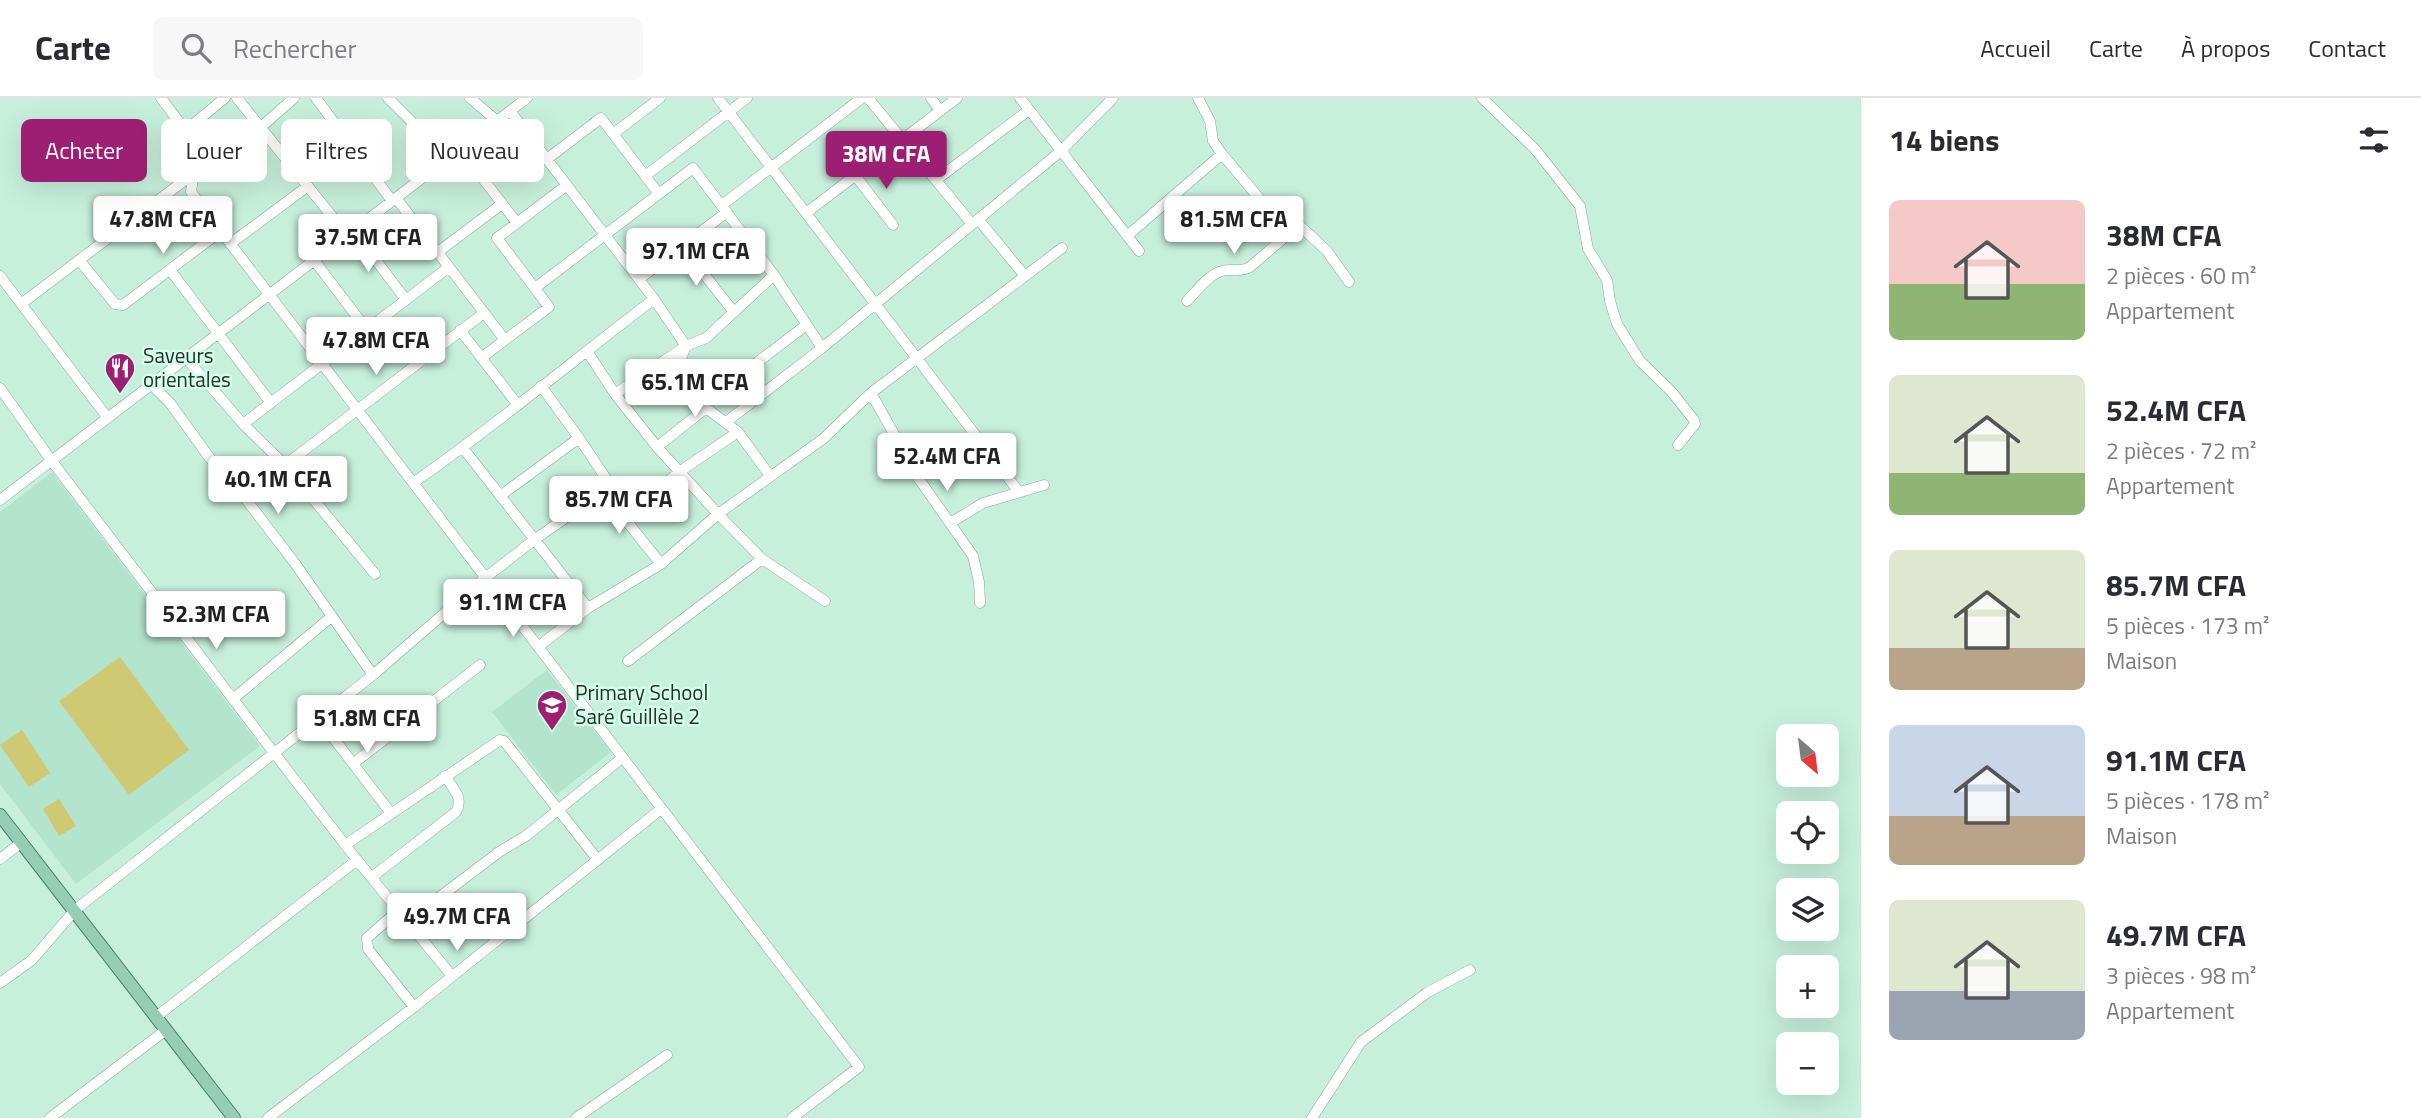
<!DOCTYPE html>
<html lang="fr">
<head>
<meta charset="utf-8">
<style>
	:root { --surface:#fff; --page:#f7f7f7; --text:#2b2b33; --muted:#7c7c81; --line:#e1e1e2; --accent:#9d1f74 }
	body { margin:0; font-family:"Titillium Web",sans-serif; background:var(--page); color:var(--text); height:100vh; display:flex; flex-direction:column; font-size:26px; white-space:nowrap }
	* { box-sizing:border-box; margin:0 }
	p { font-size:23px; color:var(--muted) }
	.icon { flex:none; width:38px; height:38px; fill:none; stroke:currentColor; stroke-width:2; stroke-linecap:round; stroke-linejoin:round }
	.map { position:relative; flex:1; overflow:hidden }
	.drawer { display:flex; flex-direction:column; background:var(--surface); width:560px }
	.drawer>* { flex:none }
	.guide { position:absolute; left:21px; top:21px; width:665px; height:63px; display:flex; gap:14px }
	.needle { width:46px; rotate:152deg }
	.tools { position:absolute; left:1776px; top:626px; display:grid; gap:14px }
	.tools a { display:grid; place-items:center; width:63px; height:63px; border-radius:10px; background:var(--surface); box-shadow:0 7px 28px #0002; font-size:35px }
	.price { position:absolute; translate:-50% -60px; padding:0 16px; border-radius:7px; background:#fff; color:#222; font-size:23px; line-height:46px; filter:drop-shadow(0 2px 4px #0008) }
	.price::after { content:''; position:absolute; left:50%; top:42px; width:21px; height:16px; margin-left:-10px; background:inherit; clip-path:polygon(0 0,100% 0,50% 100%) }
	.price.on { background:var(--accent); color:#fff }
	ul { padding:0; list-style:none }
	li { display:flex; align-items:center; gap:21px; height:175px; padding:0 28px }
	li span { display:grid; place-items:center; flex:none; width:196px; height:140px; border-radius:10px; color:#555 }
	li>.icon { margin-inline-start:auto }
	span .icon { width:84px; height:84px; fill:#fffc; stroke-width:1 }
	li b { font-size:30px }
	h2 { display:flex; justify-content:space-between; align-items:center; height:84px; padding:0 28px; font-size:30px }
	.chip { padding:0 24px; border-radius:10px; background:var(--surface); box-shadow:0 7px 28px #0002; font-size:24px; line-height:63px }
	.chip.on { background:var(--accent); color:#fff }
	header { display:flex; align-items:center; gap:42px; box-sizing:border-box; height:98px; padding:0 35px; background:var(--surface); border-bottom:2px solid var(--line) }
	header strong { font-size:33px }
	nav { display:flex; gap:38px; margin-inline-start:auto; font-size:24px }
	.search { width:490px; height:63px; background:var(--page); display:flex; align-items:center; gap:18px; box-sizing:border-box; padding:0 24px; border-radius:10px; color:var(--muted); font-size:26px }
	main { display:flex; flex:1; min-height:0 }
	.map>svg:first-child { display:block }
	.built { fill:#b3e4ce }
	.green { fill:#d0c973 }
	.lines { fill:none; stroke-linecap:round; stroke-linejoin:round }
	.minor-casing { stroke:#82aa97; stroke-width:11 }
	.major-casing { stroke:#418267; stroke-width:14 }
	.minor { stroke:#fff; stroke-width:10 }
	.major { stroke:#97cdb7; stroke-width:12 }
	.labels { text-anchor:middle; stroke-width:5; stroke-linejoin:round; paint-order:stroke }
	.poi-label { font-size:21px; fill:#23332b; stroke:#d4feea; text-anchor:start }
</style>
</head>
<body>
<header>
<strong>Carte</strong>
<div class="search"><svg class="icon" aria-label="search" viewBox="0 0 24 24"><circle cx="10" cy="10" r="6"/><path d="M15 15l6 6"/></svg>Rechercher</div>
<nav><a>Accueil</a><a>Carte</a><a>À propos</a><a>Contact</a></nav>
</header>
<main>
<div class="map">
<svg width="1861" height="1020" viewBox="0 0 1861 1020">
	<rect width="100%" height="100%" fill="#c7f0dc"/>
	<path class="built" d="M52 374 260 648 76 786 0 686V414Z
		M547 572 611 654 556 697 492 614Z"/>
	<path class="green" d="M120 559 189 652 129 697 59 603Z
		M22 632 50 675 29 689 0 647Z
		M59 701 76 728 59 738 43 711Z"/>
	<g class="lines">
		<g class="minor-casing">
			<path id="minor" d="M161 0 197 48 191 94 859 969 792 1020
				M237 0 347 137
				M316 0 392 103
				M388 0 448 60
				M470 0 497 23
				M718 0 1019 394
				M868 0 972 126
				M931 0 940 13
				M1020 0 1139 153
				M1198 0 1210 23 1213 43 1222 56
				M1482 0 1535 51 1580 108 1588 151 1607 182 1610 203 1617 226 1640 263 1671 293 1694 322 1695 326 1678 347
				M510 13 654 201 686 248 677 270 684 290 706 310 738 334 770 378
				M186 32 225 0
				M483 34 547 61 601 20 659 96
				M613 36 660 0
				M460 51 517 125
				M855 77 893 127
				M645 78 747 0
				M936 82 1029 12
				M396 100 505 242
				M722 107 862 0
				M806 115 957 0
				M978 121 1025 178
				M353 132 406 202
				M1127 138 1222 56 1264 106 1276 116 1299 127 1327 153 1349 184
				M230 146 308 88
				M682 148 733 213
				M438 154 502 106
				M79 162 115 206 123 207 221 133
				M314 162 367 232
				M170 172 271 305
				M0 178 107 319
				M639 181 727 114
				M535 190 693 70 774 177 822 250
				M1187 203C1196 194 1209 176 1222 173 1232 170 1240 175 1250 169L1299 127
				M21 206 193 76 261 29 294 0
				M460 232 517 306
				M587 253 615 296 657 349 718 416 762 461 825 503
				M186 260 243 326 285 367 375 476
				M481 260 549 209 497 140 567 87
				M151 286 170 305 209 359 248 404 294 464 373 577
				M0 290 51 362 274 655 357 762 452 878
				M871 295 919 381 973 458 979 484 980 505
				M615 296 686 248 706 240 774 177
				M701 307 805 228
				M726 324 822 250 1061 53 1113 0
				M243 326 449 169
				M657 349 706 310
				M463 350 588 510
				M285 367 484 215
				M413 385C495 328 574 262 654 201
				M611 388 624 408V420L661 466
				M500 398 579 340
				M0 402 527 0
				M624 420 679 374 738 334
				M950 425 983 405 1044 387
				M538 549 588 510 661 466 718 416 823 341 871 295 1062 150
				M628 563 762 461
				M233 601 331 519
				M318 620 390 714
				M354 665 480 567
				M345 747 500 642 504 643 598 762
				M0 761 22 744
				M372 779 456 714C464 700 453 690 445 678
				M399 812 367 840 368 851 414 909
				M408 823 499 754 526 738 622 660
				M0 885 32 862 75 812 373 577 485 480 534 442 611 388 579 340 541 288
				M156 919 357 762
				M50 1020 166 932
				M268 1020 414 909 661 711
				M576 1020 667 957
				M1312 1020 1361 944 1428 894 1470 872"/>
		</g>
		<g class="major-casing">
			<path id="major" d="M0 717 234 1020"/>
		</g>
		<use href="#minor" class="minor"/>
		<use href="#major" class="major"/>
	</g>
	<defs>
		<g id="restaurant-pin" transform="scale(1.575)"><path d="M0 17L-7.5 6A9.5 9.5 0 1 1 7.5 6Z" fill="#9d1f74" stroke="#d4feea"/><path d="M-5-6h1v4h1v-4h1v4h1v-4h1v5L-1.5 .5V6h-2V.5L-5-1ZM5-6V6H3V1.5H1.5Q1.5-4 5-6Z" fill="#fff"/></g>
		<g id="school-pin" transform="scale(1.575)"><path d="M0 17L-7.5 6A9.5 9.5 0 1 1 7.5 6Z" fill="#9d1f74" stroke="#d4feea"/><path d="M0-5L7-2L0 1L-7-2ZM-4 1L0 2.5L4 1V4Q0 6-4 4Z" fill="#fff"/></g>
	</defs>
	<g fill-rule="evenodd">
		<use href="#restaurant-pin" x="120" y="270"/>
		<use href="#school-pin" x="552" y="607"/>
	</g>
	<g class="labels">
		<g class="poi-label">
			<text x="143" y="265">Saveurs<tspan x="143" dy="24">orientales</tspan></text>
			<text x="575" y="602">Primary School<tspan x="575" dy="24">Saré Guillèle 2</tspan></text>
		</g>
	</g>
</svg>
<div class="tools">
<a><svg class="needle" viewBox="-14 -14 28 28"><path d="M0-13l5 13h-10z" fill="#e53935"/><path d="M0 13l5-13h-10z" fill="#7c7c81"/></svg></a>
<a><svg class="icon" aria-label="locate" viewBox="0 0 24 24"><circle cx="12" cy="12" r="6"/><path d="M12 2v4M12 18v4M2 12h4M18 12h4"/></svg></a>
<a><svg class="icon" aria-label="layers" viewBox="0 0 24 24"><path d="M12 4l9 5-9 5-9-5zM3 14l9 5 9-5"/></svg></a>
<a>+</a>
<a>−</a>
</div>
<b class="price on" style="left:886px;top:93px">38M CFA</b>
<b class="price" style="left:163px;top:158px">47.8M CFA</b>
<b class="price" style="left:1234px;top:158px">81.5M CFA</b>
<b class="price" style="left:368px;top:176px">37.5M CFA</b>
<b class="price" style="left:696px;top:190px">97.1M CFA</b>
<b class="price" style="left:376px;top:279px">47.8M CFA</b>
<b class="price" style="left:695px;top:321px">65.1M CFA</b>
<b class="price" style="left:947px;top:395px">52.4M CFA</b>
<b class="price" style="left:278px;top:418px">40.1M CFA</b>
<b class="price" style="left:619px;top:438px">85.7M CFA</b>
<b class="price" style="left:513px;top:541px">91.1M CFA</b>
<b class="price" style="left:216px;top:553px">52.3M CFA</b>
<b class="price" style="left:367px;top:657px">51.8M CFA</b>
<b class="price" style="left:457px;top:855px">49.7M CFA</b>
<div class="guide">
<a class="chip on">Acheter</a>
<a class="chip">Louer</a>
<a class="chip">Filtres</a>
<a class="chip">Nouveau</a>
</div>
</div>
<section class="drawer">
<h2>14 biens<svg class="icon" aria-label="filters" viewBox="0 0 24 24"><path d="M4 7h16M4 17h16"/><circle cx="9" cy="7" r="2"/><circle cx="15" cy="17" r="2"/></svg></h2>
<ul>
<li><span style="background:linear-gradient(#f6c9c9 60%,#8fb573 0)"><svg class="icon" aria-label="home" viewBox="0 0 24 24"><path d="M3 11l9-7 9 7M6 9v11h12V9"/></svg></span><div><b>38M CFA</b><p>2 pièces · 60 m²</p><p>Appartement</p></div></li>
<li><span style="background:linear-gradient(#dfe7d0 70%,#8fb573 0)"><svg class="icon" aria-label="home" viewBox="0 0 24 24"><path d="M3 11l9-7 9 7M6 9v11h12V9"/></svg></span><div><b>52.4M CFA</b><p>2 pièces · 72 m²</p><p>Appartement</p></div></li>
<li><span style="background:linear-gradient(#dfe7d0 70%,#b9a48a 0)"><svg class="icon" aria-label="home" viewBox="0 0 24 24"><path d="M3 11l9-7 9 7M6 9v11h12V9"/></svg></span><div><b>85.7M CFA</b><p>5 pièces · 173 m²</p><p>Maison</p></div></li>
<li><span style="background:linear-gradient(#c9d6e8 65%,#b9a48a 0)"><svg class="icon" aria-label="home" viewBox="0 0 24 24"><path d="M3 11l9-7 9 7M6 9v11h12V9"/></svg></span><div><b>91.1M CFA</b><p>5 pièces · 178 m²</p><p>Maison</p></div></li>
<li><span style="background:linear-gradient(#dfe7d0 65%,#9aa5b1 0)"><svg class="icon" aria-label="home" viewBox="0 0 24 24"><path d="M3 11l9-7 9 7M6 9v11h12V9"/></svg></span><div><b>49.7M CFA</b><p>3 pièces · 98 m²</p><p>Appartement</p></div></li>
</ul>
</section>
</main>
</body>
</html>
